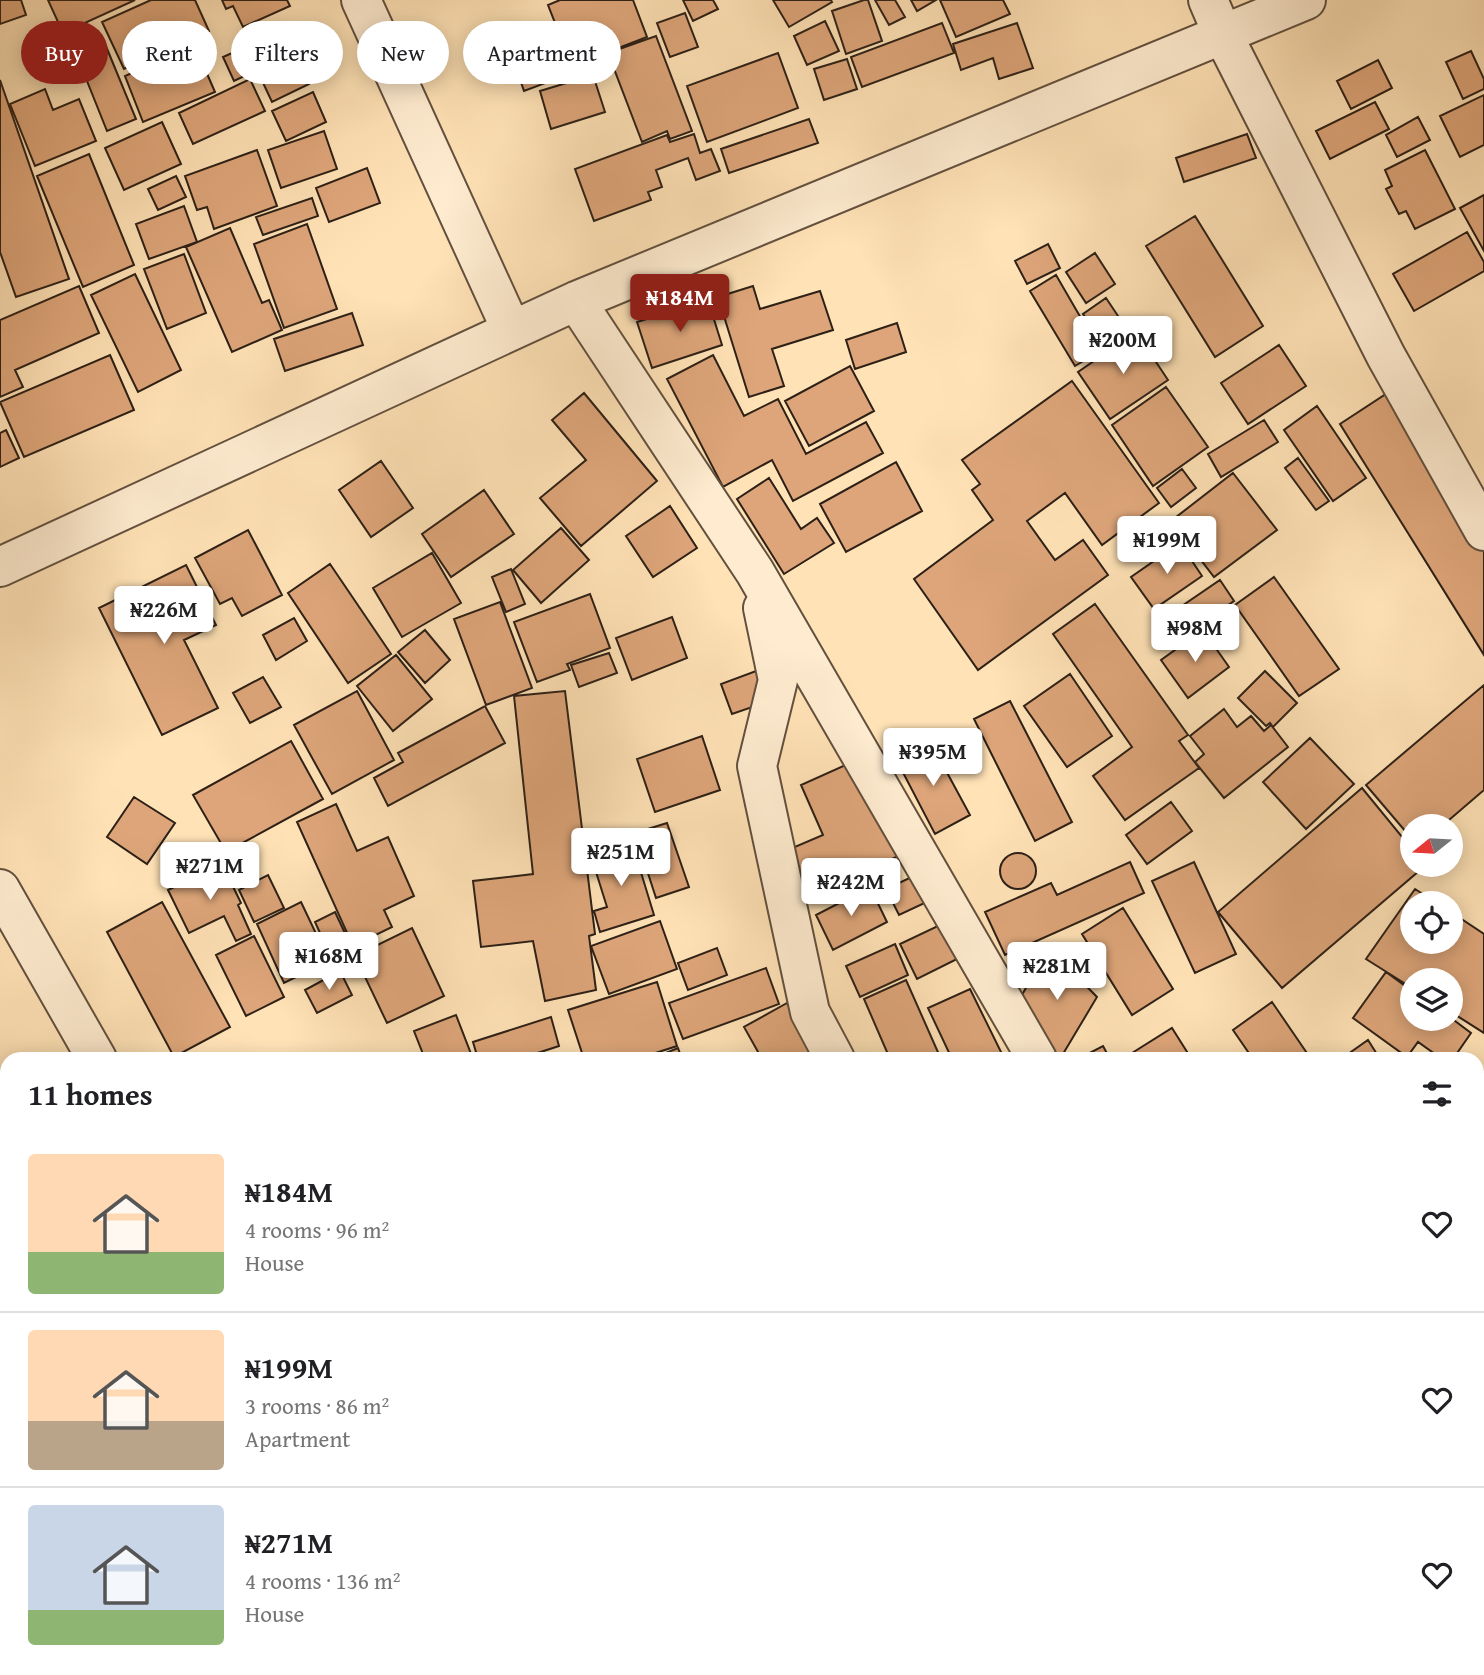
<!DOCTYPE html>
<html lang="en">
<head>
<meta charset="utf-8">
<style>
	:root { --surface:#fff; --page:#f2f2f2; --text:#202124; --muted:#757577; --line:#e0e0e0; --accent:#8f2418 }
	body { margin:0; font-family:"Gentium Book Plus",serif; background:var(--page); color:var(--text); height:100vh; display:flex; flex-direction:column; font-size:26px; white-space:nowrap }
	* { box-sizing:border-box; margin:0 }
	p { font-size:23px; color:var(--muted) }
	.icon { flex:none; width:38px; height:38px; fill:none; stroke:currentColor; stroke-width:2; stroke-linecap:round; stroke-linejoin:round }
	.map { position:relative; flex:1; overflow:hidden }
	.side { position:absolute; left:0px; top:1052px; width:1484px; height:625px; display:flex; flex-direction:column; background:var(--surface); border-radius:21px 21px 0 0; box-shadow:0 4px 18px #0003 }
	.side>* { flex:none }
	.top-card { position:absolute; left:21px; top:21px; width:700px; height:63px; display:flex; gap:14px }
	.needle { width:46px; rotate:252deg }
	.controls { position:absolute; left:1400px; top:814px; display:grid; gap:14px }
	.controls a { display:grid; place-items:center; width:63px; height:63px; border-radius:50%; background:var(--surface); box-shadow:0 4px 18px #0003; font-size:35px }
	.price { position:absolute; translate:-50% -60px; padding:0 16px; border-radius:7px; background:#fff; color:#222; font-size:23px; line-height:46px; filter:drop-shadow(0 2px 4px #0008) }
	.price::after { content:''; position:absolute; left:50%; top:42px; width:21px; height:16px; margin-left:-10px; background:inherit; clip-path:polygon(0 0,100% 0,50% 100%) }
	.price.active { background:var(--accent); color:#fff }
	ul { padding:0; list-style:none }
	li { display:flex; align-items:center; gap:21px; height:175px; padding:0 28px }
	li+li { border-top:2px solid var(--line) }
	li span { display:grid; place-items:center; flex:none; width:196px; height:140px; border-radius:7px; color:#555 }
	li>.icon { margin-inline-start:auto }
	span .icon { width:84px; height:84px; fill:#fffc; stroke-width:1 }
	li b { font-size:30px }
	h2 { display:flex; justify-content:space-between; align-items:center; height:84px; padding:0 28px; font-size:30px }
	.tag { padding:0 24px; border-radius:32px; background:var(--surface); box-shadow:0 4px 18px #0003; font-size:24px; line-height:63px }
	.tag.active { background:var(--accent); color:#fff }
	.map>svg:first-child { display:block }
	.building { fill:#dda579; stroke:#2d2016; stroke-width:2 }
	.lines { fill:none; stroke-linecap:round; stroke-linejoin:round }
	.minor-casing { stroke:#62503e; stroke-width:42 }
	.minor { stroke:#ffecd0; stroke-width:38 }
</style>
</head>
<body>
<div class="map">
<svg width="1484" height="1675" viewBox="0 0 1484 1675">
	<rect width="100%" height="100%" fill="#ffe2b6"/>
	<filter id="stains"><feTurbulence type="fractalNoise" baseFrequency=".00286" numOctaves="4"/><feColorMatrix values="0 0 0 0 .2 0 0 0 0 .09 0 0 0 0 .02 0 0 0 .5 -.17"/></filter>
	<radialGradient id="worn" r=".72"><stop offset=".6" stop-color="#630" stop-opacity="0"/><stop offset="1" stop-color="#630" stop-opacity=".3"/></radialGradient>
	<path class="building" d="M0 0H21L26 15 0 24Z
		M48 0H135L63 33Z
		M151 0H195L209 31 124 69 102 22Z
		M222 0H287L290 6 243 27 233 6 226 9Z
		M560 0H633L647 37 572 66 548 5Z
		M683 0H713L718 9 693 21Z
		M773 0H831L832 2 789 27Z
		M864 0H868L882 41 846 54 832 11Z
		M875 0H895L905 17 889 25Z
		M911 0H936L917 11Z
		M940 0H1003L1010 14 956 37Z
		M685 13 698 47 670 57 657 23Z
		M825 21 839 51 807 65 794 36Z
		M942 23 954 53 862 87 851 57Z
		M1017 23 1033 68 999 79 993 58 961 70 953 44Z
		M550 33 567 75 524 91 509 48Z
		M656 36 692 131 670 139 667 131 642 142 608 53Z
		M103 39 136 119 107 131 75 51Z
		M195 46 215 92 143 122 125 76Z
		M243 48 253 72 234 81 223 57Z
		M1471 51 1484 79V89L1463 99 1446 62Z
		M294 53 309 84 272 102 257 70Z
		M778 53 798 108 707 142 687 86Z
		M847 59 857 89 824 100 814 69Z
		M1378 60 1392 88 1351 109 1337 81Z
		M593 75 605 112 551 129 540 91Z
		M250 79 265 111 193 144 179 113Z
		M0 80 69 279 16 297 0 252Z
		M45 89 53 110 79 99 96 141 35 166 10 104Z
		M313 92 326 122 286 141 272 111Z
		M1484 95V145L1460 157 1440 116Z
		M1375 102 1389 129 1330 159 1316 131Z
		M1418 117 1430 140 1397 157 1386 135Z
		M809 119 818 143 729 173 721 149Z
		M162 122 181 164 124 190 105 148Z
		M324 131 337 169 281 188 268 150Z
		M694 134 700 153 711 149 720 171 696 180 688 158 656 170 662 187 648 192 651 200 594 221 575 169 667 135 670 142Z
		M1247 134 1256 158 1184 182 1176 158Z
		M257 150 277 206 214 229 207 207 197 210 185 176Z
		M1425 150 1455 209 1415 229 1406 211 1399 214 1386 189 1392 186 1385 170Z
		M89 154 134 265 83 287 37 176Z
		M367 168 380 203 329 222 316 188Z
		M176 176 186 197 158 210 148 189Z
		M1484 195V251L1460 208Z
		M312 198 318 216 263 235 256 217Z
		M184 206 197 242 149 259 136 224Z
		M1195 216 1263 326 1215 357 1146 246Z
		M307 224 337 309 284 328 254 244Z
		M230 228 262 303 269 300 282 330 232 352 186 247Z
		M1467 232 1484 262V271L1414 311 1393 274Z
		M1048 244 1060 268 1027 284 1015 261Z
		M1095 253 1115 284 1086 303 1066 272Z
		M184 254 206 313 167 329 144 269Z
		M135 274 181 370 138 392 91 295Z
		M1056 275 1100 351 1075 366 1030 291Z
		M79 286 99 333 15 370 23 387 0 397V320Z
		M753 286 760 309 820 291 833 330 772 349 784 386 749 397 718 297Z
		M1106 298 1124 325 1102 341 1083 314Z
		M708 300 722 345 652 368 637 322Z
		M352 313 363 345 285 371 274 339Z
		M897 323 906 352 855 369 846 340Z
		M1136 332 1168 380 1110 419 1078 372Z
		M1279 345 1306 386 1248 424 1221 383Z
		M110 355 134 410 24 457 0 402Z
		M713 355 744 416 778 399 806 454 866 422 883 453 793 501 772 460 723 487 667 379Z
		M850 366 874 411 809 446 785 401Z
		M1072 381 1159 503 1102 545 1065 493 1027 521 1055 560 1083 540 1108 575 978 670 914 579 993 520 972 490 980 484 962 460Z
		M1166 387 1208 447 1153 486 1112 425Z
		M1389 392 1484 545V655L1340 424Z
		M584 393 657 481 581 546 540 498 586 460 552 420Z
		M1317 406 1366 478 1333 501 1284 430Z
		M1264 420 1278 442 1221 477 1208 454Z
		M6 430 19 458 0 467V433Z
		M1298 458 1329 501 1316 510 1285 468Z
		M381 461 413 508 371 537 339 490Z
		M896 462 922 511 846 552 820 504Z
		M1182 469 1196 488 1171 507 1157 488Z
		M1233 473 1277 530 1214 577 1171 521Z
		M769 478 801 529 817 518 834 543 784 574 737 499Z
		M484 490 514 534 451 577 422 534Z
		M670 506 697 548 653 577 626 536Z
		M561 528 589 560 541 603 513 570Z
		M248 530 282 595 242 616 232 598 220 604 195 558Z
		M1180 543 1202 576 1154 609 1131 577Z
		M432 553 461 603 402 637 373 588Z
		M330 564 391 654 348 683 288 593Z
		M186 565 216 625 184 640 218 708 162 735 99 608Z
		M511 569 525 604 506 612 492 577Z
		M1274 577 1339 669 1299 696 1235 605Z
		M1220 580 1234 601 1171 644 1157 623Z
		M590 594 610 648 567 664 570 670 537 682 514 622Z
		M500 602 532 688 486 705 454 619Z
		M1095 604 1188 735 1179 741 1199 768 1125 820 1093 776 1132 747 1053 634Z
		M672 617 687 658 632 680 616 638Z
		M294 618 307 641 276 660 263 635Z
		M425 630 450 660 425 683 398 652Z
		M1203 630 1229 667 1188 698 1161 660Z
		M609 653 617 673 579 687 571 665Z
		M396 655 432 699 393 731 357 686Z
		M756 671 767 702 732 714 721 684Z
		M1265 671 1297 703 1273 727 1270 723 1266 726 1238 698Z
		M1070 674 1112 736 1067 767 1024 706Z
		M263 677 281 707 250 723 233 693Z
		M1484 685V790L1442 826H1412V839L1366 785Z
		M357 691 394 760 332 794 294 725Z
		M565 691 595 934 589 936 596 990 545 1001 533 941 481 947 473 881 533 874 514 696Z
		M1010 701 1072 822 1035 841 974 719Z
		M485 706 505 743 388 806 374 778 403 762 398 753Z
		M1224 709 1237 727 1251 716 1264 731 1271 725 1288 747 1224 798 1195 762 1204 754 1190 736Z
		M702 736 720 790 655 812 637 759Z
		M1310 738 1354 784 1306 829 1263 782Z
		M291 741 323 799 226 852 193 795Z
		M931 743 970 815 935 834 897 761Z
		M859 759 901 855 810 895 790 849 823 835 801 785Z
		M1362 788 1412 849V864L1426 865 1282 988 1218 912Z
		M134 797 175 823 147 864 107 837Z
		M1171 802 1192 831 1147 864 1126 835Z
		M336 804 357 851 388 837 414 896 384 910 392 927 353 946 297 822Z
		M667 823 689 887 656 898 635 833Z
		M632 843 654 915 600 932 594 911 607 907 591 856Z
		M1000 871a18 18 0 1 1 36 0a18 18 0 1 1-36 0Z
		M1130 862 1144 893 1005 955 985 912 1051 883 1057 895Z
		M1194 862 1236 954 1195 973 1152 881Z
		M222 864 241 903 238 905 251 934 236 941 224 916 189 933 168 890Z
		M251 865 258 879 242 887 235 873Z
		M918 874 931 900 899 915 886 889Z
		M268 875 284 908 254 922 239 890Z
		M870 887 887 922 833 950 816 915Z
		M1415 889 1437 903H1412V942H1451V912L1484 934V1033L1451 1012V980H1412V988L1366 959Z
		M162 902 230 1027 174 1057 107 932Z
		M301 902 329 961 284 983 257 924Z
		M1123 908 1173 989 1132 1015 1082 934Z
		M335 912 351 946 330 955 315 922Z
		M660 921 677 969 609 994 591 946Z
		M942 924 959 958 917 979 900 944Z
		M412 928 444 996 387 1023 355 956Z
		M254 936 284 997 246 1016 216 955Z
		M895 944 908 975 860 997 846 966Z
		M717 948 727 975 688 990 678 963Z
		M1049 948 1097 997 1060 1059 1019 1000Z
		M766 968 779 1004 683 1039 669 1003Z
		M340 971 352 995 317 1013 305 990Z
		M1386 972 1412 991V1018H1451L1471 1033 1453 1059H1442L1418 1042 1407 1057 1353 1018Z
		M906 980 941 1059H890L864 999Z
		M657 982 677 1046 637 1059H584L568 1010Z
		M970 989 1003 1056 998 1059H952L928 1008Z
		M1272 1002 1311 1059H1253L1233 1030Z
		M787 1003 818 1059H762L744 1027Z
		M456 1015 473 1059H425L414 1031Z
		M551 1017 559 1046 519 1059H478L473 1042Z
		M1172 1028 1189 1055 1183 1059H1135L1132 1053Z
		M1368 1040 1380 1059H1341Z
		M1103 1046 1110 1059H1078Z
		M678 1048 682 1059H651Z
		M1484 1128V1165L1477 1143V1130Z
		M7 1159V1220L0 1226V1164Z
		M7 1225V1294L0 1285V1230Z
		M1484 1266V1311L1477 1293V1268Z
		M7 1299V1361L0 1352V1305Z
		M5 1381 7 1384V1402L1 1407 0 1385Z
		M7 1457V1567L0 1558V1463Z
		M0 1568 7 1576V1588L0 1594Z
		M7 1596V1644L0 1636V1601Z
		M0 1642 7 1652V1662L0 1667Z
		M7 1666V1670H32L37 1675H0Z
		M36 1670H62L66 1675H41Z
		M63 1670H95L100 1675H68Z
		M108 1670H133L127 1675H113Z
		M142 1670H176L181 1675H136Z
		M246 1670H265L257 1675H250Z
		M269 1670H295L299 1675H261Z
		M310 1670H376L369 1675H314Z
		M378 1670H384L388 1675H371Z
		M549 1670H572L564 1675H552Z
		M641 1670H699L702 1675H644Z
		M717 1670H807L800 1675H721Z
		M816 1670H872L877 1675H810Z
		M899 1670H970L974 1675H903Z
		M1097 1670H1135L1139 1675H1093Z
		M1275 1670H1310L1302 1675H1278Z"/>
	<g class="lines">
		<g class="minor-casing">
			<path id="minor" d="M361 0 511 329
				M1208 0 1223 35 1386 356 1484 531
				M576 301 755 572 1037 1059
				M0 567 576 301 1306 0
				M763 608 778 680 757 766 810 1012 835 1059
				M0 889 97 1059
				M1477 1446 1484 1453
				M479 1670 483 1675
				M1178 1670 1182 1675"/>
		</g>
		<use href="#minor" class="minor"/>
	</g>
	<rect width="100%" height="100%" filter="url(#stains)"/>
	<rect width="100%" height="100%" fill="url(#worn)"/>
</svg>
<div class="controls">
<a><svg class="needle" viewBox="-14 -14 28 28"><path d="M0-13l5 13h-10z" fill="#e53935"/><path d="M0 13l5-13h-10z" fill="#757577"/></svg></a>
<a><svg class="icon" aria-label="locate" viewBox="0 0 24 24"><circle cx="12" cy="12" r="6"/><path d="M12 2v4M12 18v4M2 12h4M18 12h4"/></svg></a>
<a><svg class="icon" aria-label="layers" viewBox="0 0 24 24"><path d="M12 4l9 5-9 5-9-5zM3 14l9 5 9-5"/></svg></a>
</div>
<b class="price active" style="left:680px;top:334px">₦184M</b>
<b class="price" style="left:1123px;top:376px">₦200M</b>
<b class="price" style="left:1167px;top:576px">₦199M</b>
<b class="price" style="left:164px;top:646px">₦226M</b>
<b class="price" style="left:1195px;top:664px">₦98M</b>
<b class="price" style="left:933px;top:788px">₦395M</b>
<b class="price" style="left:621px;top:888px">₦251M</b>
<b class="price" style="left:210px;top:902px">₦271M</b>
<b class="price" style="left:851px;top:918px">₦242M</b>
<b class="price" style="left:329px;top:992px">₦168M</b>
<b class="price" style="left:1057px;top:1002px">₦281M</b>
<div class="top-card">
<a class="tag active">Buy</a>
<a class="tag">Rent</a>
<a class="tag">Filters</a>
<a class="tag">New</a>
<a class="tag">Apartment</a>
</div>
<section class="side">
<h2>11 homes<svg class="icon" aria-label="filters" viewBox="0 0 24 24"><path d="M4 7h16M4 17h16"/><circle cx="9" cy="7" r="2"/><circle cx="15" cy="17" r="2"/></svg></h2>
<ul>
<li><span style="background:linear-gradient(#ffd9b3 70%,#8fb573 0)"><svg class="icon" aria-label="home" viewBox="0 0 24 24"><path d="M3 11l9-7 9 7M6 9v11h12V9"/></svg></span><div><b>₦184M</b><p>4 rooms · 96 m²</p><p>House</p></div><svg class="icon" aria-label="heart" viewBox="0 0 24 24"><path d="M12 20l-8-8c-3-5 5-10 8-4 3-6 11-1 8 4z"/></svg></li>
<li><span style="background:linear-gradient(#ffd9b3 65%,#b9a48a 0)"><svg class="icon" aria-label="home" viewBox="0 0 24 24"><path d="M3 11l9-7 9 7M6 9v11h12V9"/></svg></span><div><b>₦199M</b><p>3 rooms · 86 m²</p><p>Apartment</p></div><svg class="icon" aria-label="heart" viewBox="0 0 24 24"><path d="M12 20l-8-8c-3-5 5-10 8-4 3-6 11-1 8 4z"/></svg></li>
<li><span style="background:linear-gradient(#c9d6e8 75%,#8fb573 0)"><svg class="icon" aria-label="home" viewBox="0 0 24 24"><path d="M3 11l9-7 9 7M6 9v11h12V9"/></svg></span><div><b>₦271M</b><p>4 rooms · 136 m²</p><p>House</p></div><svg class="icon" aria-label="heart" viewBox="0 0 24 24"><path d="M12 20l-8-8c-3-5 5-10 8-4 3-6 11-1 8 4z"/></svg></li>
</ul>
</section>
</div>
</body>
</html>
